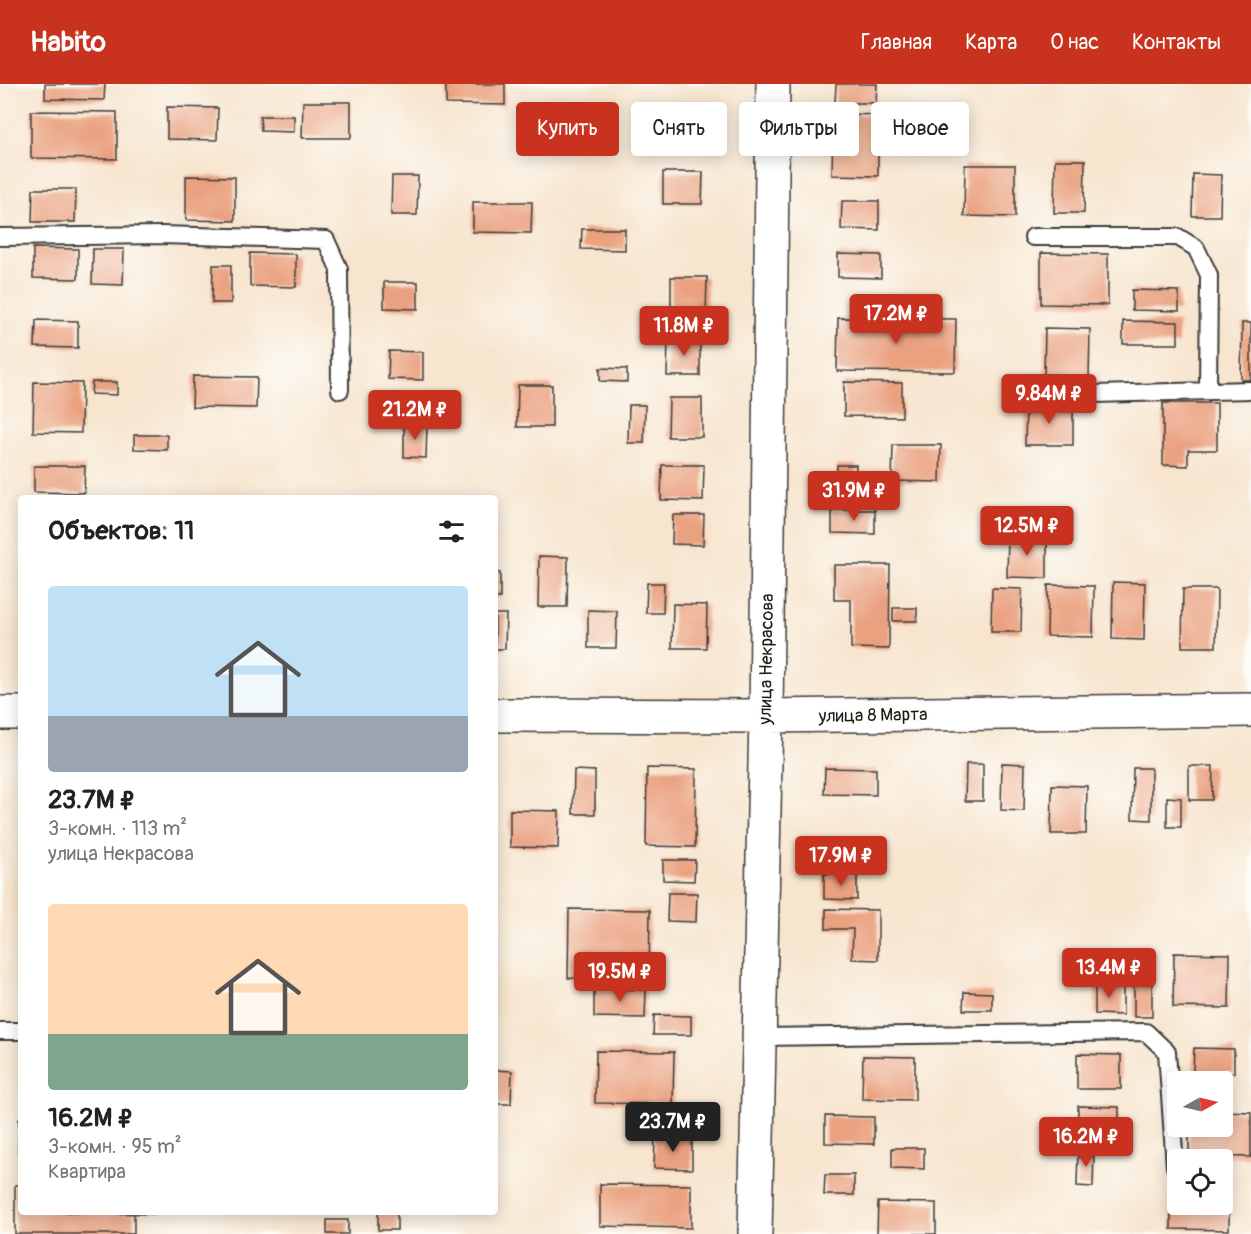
<!DOCTYPE html>
<html lang="ru">
<head>
<meta charset="utf-8">
<style>
	:root { --surface:#fff; --page:#f6f6f6; --text:#222; --muted:#767676; --accent:#c8321e }
	body { margin:0; font-family:Pangolin,sans-serif; background:var(--page); color:var(--text); height:100vh; display:flex; flex-direction:column; font-size:22px; white-space:nowrap }
	* { box-sizing:border-box; margin:0 }
	p { font-size:20px; color:var(--muted) }
	.icon { flex:none; width:33px; height:33px; fill:none; stroke:currentColor; stroke-width:2; stroke-linecap:round; stroke-linejoin:round }
	.map { position:relative; flex:1; overflow:hidden }
	.side { position:absolute; left:18px; top:411px; width:480px; height:720px; display:flex; flex-direction:column; background:var(--surface); border-radius:6px; box-shadow:0 3px 15px #0003 }
	.side>* { flex:none }
	.top-card { position:absolute; left:516px; top:18px; width:570px; height:54px; display:flex; gap:12px }
	.needle { width:39px; rotate:82deg }
	.controls { position:absolute; left:1167px; top:987px; display:grid; gap:12px }
	.controls a { display:grid; place-items:center; width:66px; height:66px; border-radius:6px; background:var(--surface); box-shadow:0 3px 15px #0003; font-size:30px }
	.price { position:absolute; translate:-50% -51px; padding:0 14px; border-radius:6px; background:var(--accent); color:#fff; font-size:20px; line-height:39px; filter:drop-shadow(0 2px 3px #0008) }
	.price::after { content:''; position:absolute; left:50%; top:36px; width:18px; height:14px; margin-left:-9px; background:inherit; clip-path:polygon(0 0,100% 0,50% 100%) }
	.price.selected { background:#222; color:#fff }
	ul { padding:0; list-style:none }
	li { display:grid; align-content:center; gap:12px; height:318px; padding:0 30px }
	li span { display:grid; place-items:center; height:186px; border-radius:6px; color:#555 }
	li>.icon { margin-inline-start:auto }
	span .icon { width:108px; height:108px; fill:#fffc; stroke-width:1 }
	li b { font-size:26px }
	h2 { display:flex; justify-content:space-between; align-items:center; height:72px; padding:0 30px; font-size:26px }
	.chip { padding:0 21px; border-radius:6px; background:var(--surface); box-shadow:0 3px 15px #0003; font-size:21px; line-height:54px }
	.chip.selected { background:var(--accent); color:#fff }
	header { display:flex; align-items:center; gap:36px; box-sizing:border-box; height:84px; padding:0 30px; background:var(--accent); color:#fff }
	header strong { font-size:28px }
	nav { display:flex; gap:33px; margin-inline-start:auto; font-size:21px }
	.map>svg:first-child { display:block }
	.building { fill:#eaa180 }
	.lines { fill:none; stroke-linecap:round; stroke-linejoin:round }
	.service-casing { stroke:#3d3a37; stroke-width:20 }
	.minor-casing { stroke:#3d3a37; stroke-width:36 }
	.service { stroke:#fff; stroke-width:16 }
	.minor { stroke:#fff; stroke-width:33 }
	.labels { text-anchor:middle; stroke-width:4.5; stroke-linejoin:round; paint-order:stroke }
	.street-label { font-size:18px; fill:#1c1c1c; stroke:#fdfcf7 }
</style>
</head>
<body>
<header>
<strong>Habito</strong>
<nav><a>Главная</a><a>Карта</a><a>О нас</a><a>Контакты</a></nav>
</header>
<div class="map">
<svg width="1251" height="1150" viewBox="0 0 1251 1150">
	<rect width="100%" height="100%" fill="#fdfcf7"/>
	<filter id="ink" filterUnits="userSpaceOnUse"><feTurbulence type="fractalNoise" baseFrequency=".0167" numOctaves="2"/><feDisplacementMap in="SourceGraphic" scale="12" xChannelSelector="R" yChannelSelector="G"/><feConvolveMatrix kernelMatrix="1 2 1 2 8 2 1 2 1" color-interpolation-filters="sRGB"/></filter>
	<filter id="wash" filterUnits="userSpaceOnUse"><feTurbulence type="fractalNoise" baseFrequency=".008" numOctaves="4" result="noise"/><feDisplacementMap in="SourceGraphic" scale="24" xChannelSelector="R" yChannelSelector="G"/><feGaussianBlur stdDeviation="1.35" result="paint"/><feColorMatrix in="noise" values="0 0 0 0 0 0 0 0 0 0 0 0 0 0 0 0 0 1.4 0 .05"/><feComposite in="paint" operator="in"/></filter>
	<g filter="url(#wash)">
		<rect width="100%" height="100%" fill="#f7e5cf"/>
		<g id="blocks">
			<path class="building" d="M45 0H105L104 16 45 15Z
				M446 0H505V21L446 20Z
				M836 0H877L876 19H835Z
				M303 18H351V54H302Z
				M167 23 218 24 217 56 167 55Z
				M31 27 117 28V75L31 74Z
				M676 27 708 28 707 60 675 59Z
				M833 30 892 31V65H878V92L832 91Z
				M260 32H294V48L261 47Z
				M1055 76H1085L1084 129H1054Z
				M965 81H1015V133L964 132Z
				M663 88H703L702 120H663Z
				M1193 90 1221 91 1220 132H1192Z
				M186 92 235 93V137L186 136Z
				M392 92H418L417 131H391Z
				M33 105H76L75 138H32Z
				M842 117H879V146L841 145Z
				M473 118H532L531 149 473 148Z
				M582 145H625V166L581 165Z
				M33 164 78 165V195L33 194Z
				M93 165H124L123 201 92 200Z
				M250 169 296 170V203L250 202Z
				M1041 169 1108 170V221L1041 220Z
				M838 170 881 171V194L838 193Z
				M213 181H231V219H212Z
				M671 193H707L706 230H671Z
				M384 198H418V225L384 224Z
				M1132 206 1179 207V227L1132 226Z
				M838 234 956 235 955 288 837 287Z
				M36 236 78 237V264L35 263Z
				M1123 237 1178 238V260H1123Z
				M1242 239H1251V296H1241Z
				M1045 244 1090 245 1089 295 1044 294Z
				M668 254H700V292H667Z
				M389 267 423 268V296L388 295Z
				M600 284 627 285V298L600 297Z
				M193 292 257 293 256 324 192 323Z
				M34 298 82 299 81 349 33 348Z
				M92 298H117V311L91 310Z
				M844 298 902 299V333L844 332Z
				M518 301H552V343H517Z
				M669 314H702V353H668Z
				M1163 319H1217V366H1188V382L1163 381Z
				M629 321H645L644 359H628Z
				M1026 321 1073 322V361H1025Z
				M404 340H427L426 374 404 373Z
				M134 351H167V366L134 365Z
				M893 361H941L940 398 892 397Z
				M662 381H704L703 417 661 416Z
				M837 381H856L855 416 836 415Z
				M34 382H85L84 409 34 408Z
				M832 426H875V450L832 449Z
				M673 431H704L703 461 672 460Z
				M1008 453H1047V494L1007 493Z
				M539 472 568 473 567 523H538Z
				M834 481H890L889 565 851 564V516H834Z
				M495 488 500 489V514H495Z
				M1113 498 1145 499 1144 556 1112 555Z
				M647 499H664L663 529H646Z
				M1048 501 1094 502 1093 553 1047 552Z
				M992 504 1022 505 1021 548H991Z
				M1183 505H1217L1216 563H1182Z
				M673 520 707 521 706 564H672Z
				M893 524H917V537H893Z
				M588 526 617 527 616 564H588Z
				M495 530H506L505 565H495Z
				M1002 679 1025 680 1024 727 1001 726Z
				M966 680H983V717H965Z
				M1189 682H1213L1212 716H1189Z
				M647 684 696 685 695 763 646 762Z
				M825 684 876 685V711L824 710Z
				M1133 684H1151V736L1132 735Z
				M574 686 595 687V730H573Z
				M1052 701 1087 702 1086 750H1051Z
				M1167 713 1181 714V743H1167Z
				M510 726 559 727 558 764 510 763Z
				M663 776H695L694 797 663 796Z
				M824 790 857 791V816L824 815Z
				M668 809H697L696 838 667 837Z
				M569 825 650 826 649 895 568 894Z
				M826 825 878 826V876L852 875 853 845H826Z
				M1174 869 1230 870 1229 924 1173 923Z
				M1095 899 1123 900V931L1095 930Z
				M1134 899 1152 900V933H1134Z
				M594 905 646 906 645 934 594 933Z
				M964 908 992 909V926H963Z
				M654 931 691 932V951H653Z
				M1194 964 1234 965V989H1193Z
				M596 967 674 968 673 1020 595 1019Z
				M1077 970 1121 971V1005H1077Z
				M863 972 915 973V1016L862 1015Z
				M495 986 512 987 511 1020H495Z
				M1078 1022 1119 1023V1049L1078 1048Z
				M1222 1027 1251 1028V1073L1189 1072V1042H1222Z
				M825 1032 874 1033V1060L825 1059Z
				M19 1035H21V1069H18Z
				M655 1052 692 1053V1085L654 1084Z
				M892 1064H924V1085L892 1084Z
				M1078 1065H1094L1093 1103 1077 1102Z
				M825 1091H854V1111H824Z
				M600 1100 691 1101V1144L600 1142Z
				M15 1101H21V1128L155 1130H134V1150H15Z
				M1171 1110H1178V1120H1222V1111H1229V1146L1171 1145Z
				M878 1118 936 1119V1150H877Z
				M378 1128H397V1146H378Z
				M327 1136H348V1150H327Z"/>
		</g>
	</g>
	<g filter="url(#ink)">
		<use href="#blocks" fill-opacity="0" stroke="#3d3a37" stroke-width="1.5"/>
		<g class="lines">
			<g class="service-casing">
				<path id="service" d="M0 153 162 151 326 156 339 185 340 306
					M1033 153H1178L1196 164 1209 191 1208 306
					M1094 310 1251 306
					M0 947H21
					M759 953 1146 948 1167 968 1175 1083"/>
			</g>
			<g class="minor-casing">
				<path id="minor" d="M0 629H21
					M495 631 766 632 1251 626
					M755 1150 766 632 773 0"/>
			</g>
			<use href="#service" class="service"/>
			<use href="#minor" class="minor"/>
		</g>
	</g>
	<g class="labels">
		<g class="street-label">
			<text transform="translate(766 575) rotate(-89)" y="6">улица Некрасова</text>
			<text transform="translate(873 631) rotate(-1)" y="6">улица 8 Марта</text>
		</g>
	</g>
</svg>
<div class="controls">
<a><svg class="needle" viewBox="-14 -14 28 28"><path d="M0-13l5 13h-10z" fill="#e53935"/><path d="M0 13l5-13h-10z" fill="#767676"/></svg></a>
<a><svg class="icon" aria-label="locate" viewBox="0 0 24 24"><circle cx="12" cy="12" r="6"/><path d="M12 2v4M12 18v4M2 12h4M18 12h4"/></svg></a>
</div>
<b class="price" style="left:896px;top:261px">17.2M ₽</b>
<b class="price" style="left:684px;top:273px">11.8M ₽</b>
<b class="price" style="left:1049px;top:341px">9.84M ₽</b>
<b class="price" style="left:415px;top:357px">21.2M ₽</b>
<b class="price" style="left:854px;top:438px">31.9M ₽</b>
<b class="price" style="left:1027px;top:473px">12.5M ₽</b>
<b class="price" style="left:841px;top:803px">17.9M ₽</b>
<b class="price" style="left:1109px;top:915px">13.4M ₽</b>
<b class="price" style="left:620px;top:919px">19.5M ₽</b>
<b class="price selected" style="left:673px;top:1069px">23.7M ₽</b>
<b class="price" style="left:1086px;top:1084px">16.2M ₽</b>
<div class="top-card">
<a class="chip selected">Купить</a>
<a class="chip">Снять</a>
<a class="chip">Фильтры</a>
<a class="chip">Новое</a>
</div>
<section class="side">
<h2>Объектов: 11<svg class="icon" aria-label="filters" viewBox="0 0 24 24"><path d="M4 7h16M4 17h16"/><circle cx="9" cy="7" r="2"/><circle cx="15" cy="17" r="2"/></svg></h2>
<ul>
<li><span style="background:linear-gradient(#bfe0f5 70%,#9aa5b1 0)"><svg class="icon" aria-label="home" viewBox="0 0 24 24"><path d="M3 11l9-7 9 7M6 9v11h12V9"/></svg></span><div><b>23.7M ₽</b><p>3-комн. · 113 m²</p><p>улица Некрасова</p></div></li>
<li><span style="background:linear-gradient(#ffd9b3 70%,#7fa58c 0)"><svg class="icon" aria-label="home" viewBox="0 0 24 24"><path d="M3 11l9-7 9 7M6 9v11h12V9"/></svg></span><div><b>16.2M ₽</b><p>3-комн. · 95 m²</p><p>Квартира</p></div></li>
</ul>
</section>
</div>
</body>
</html>
